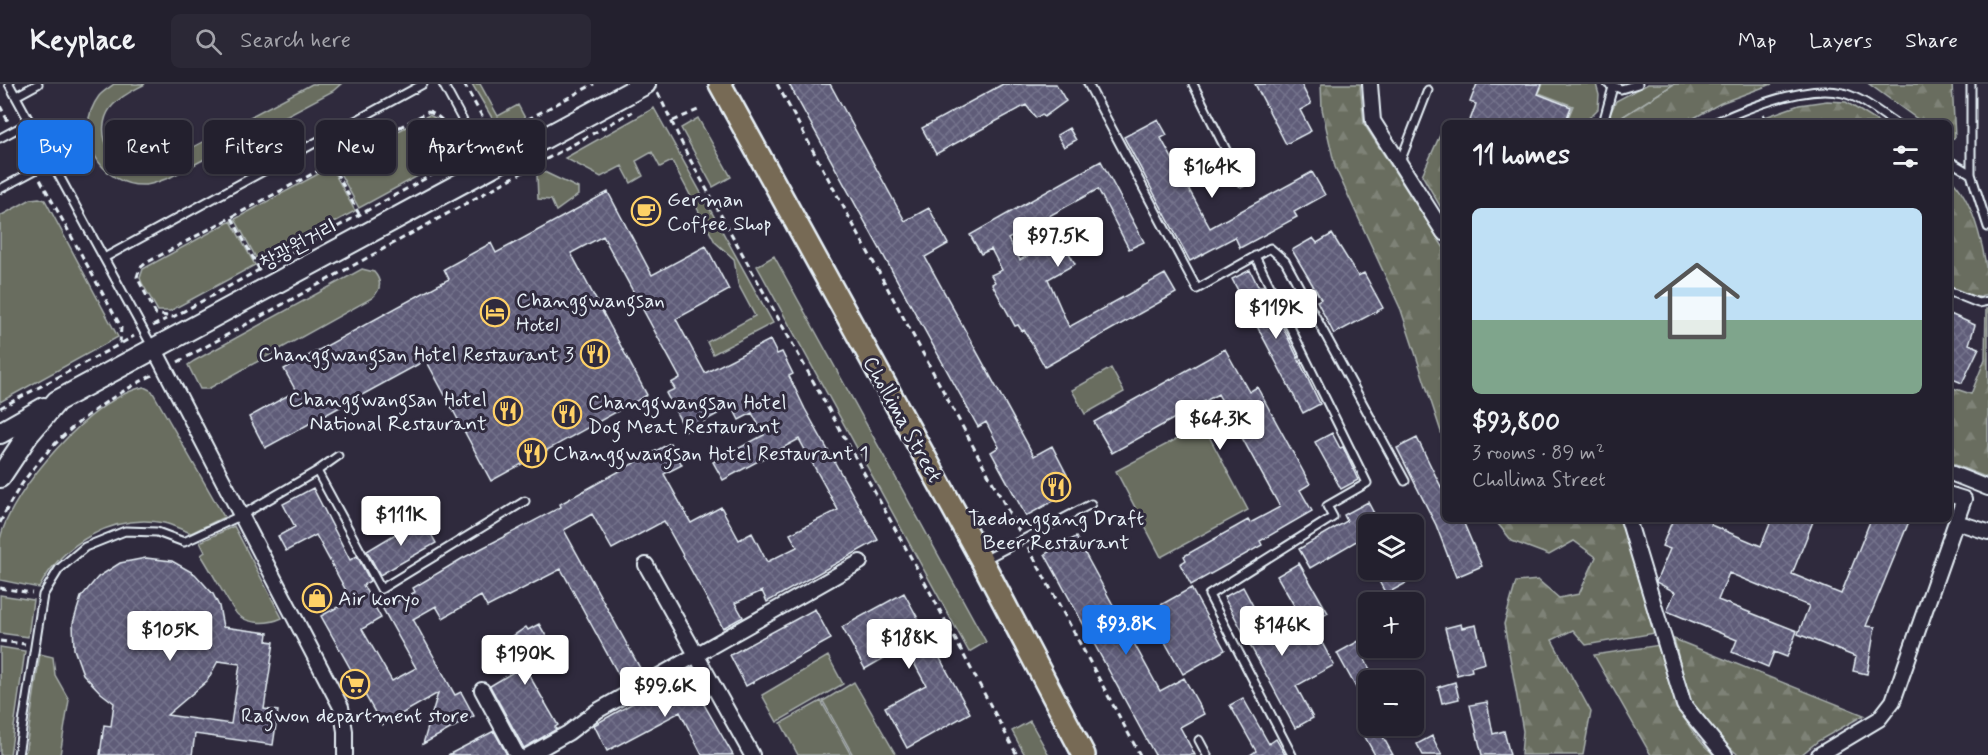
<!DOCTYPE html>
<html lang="en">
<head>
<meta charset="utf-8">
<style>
	:root { --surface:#23202e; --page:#2b2836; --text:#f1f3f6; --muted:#a3a3aa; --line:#403e4a; --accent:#1a73e8 }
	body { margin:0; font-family:Mynerve,"Poor Story",sans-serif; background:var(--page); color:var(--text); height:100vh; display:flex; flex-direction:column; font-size:22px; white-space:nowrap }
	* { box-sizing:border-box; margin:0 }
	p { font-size:20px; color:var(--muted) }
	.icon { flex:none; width:33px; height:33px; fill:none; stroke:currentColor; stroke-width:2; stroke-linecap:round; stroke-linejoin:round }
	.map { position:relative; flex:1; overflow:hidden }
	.drawer { position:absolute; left:1442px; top:36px; width:510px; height:402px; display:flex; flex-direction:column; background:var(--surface); border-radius:9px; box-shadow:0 2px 4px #0004,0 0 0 2px var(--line) }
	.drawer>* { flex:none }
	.top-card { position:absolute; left:18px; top:36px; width:570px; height:54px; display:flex; gap:12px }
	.tools { position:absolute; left:1358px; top:430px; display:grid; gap:12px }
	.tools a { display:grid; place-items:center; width:66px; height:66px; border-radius:9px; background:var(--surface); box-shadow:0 2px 4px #0004,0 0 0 2px var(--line); font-size:30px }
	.price { position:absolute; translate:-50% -51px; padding:0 14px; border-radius:6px; background:#fff; color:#222; font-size:20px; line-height:39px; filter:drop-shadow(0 2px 3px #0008) }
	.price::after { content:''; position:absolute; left:50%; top:36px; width:18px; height:14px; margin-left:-9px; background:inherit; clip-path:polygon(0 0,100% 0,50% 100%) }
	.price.selected { background:var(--accent); color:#fff }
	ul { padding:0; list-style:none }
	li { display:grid; align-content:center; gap:12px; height:318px; padding:0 30px }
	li+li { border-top:2px solid var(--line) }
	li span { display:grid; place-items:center; height:186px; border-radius:9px; color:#555 }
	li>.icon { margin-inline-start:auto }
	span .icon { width:108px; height:108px; fill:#fffc; stroke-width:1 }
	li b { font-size:26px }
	h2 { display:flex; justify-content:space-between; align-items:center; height:72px; padding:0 30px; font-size:26px }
	.chip { padding:0 21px; border-radius:9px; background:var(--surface); box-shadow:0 2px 4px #0004,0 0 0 2px var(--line); font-size:21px; line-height:54px }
	.chip.selected { background:var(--accent); color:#fff }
	header { display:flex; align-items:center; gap:36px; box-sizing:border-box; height:84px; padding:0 30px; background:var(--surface); border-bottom:2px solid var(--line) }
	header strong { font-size:28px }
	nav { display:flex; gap:33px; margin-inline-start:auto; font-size:21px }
	.search { width:420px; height:54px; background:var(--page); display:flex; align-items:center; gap:15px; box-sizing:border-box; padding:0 21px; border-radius:9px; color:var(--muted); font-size:22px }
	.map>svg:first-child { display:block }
	.grass { fill:#696d5f; stroke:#a8afac; stroke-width:1.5 }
	.forest { fill:url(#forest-firs); stroke:#a8afac; stroke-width:1.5 }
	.building { fill:url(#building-cross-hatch); stroke:#e8f1f8; stroke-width:1.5; fill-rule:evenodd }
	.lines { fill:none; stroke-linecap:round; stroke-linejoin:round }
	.lane-casing { stroke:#e8f1f8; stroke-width:11 }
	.street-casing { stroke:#e8f1f8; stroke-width:18 }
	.secondary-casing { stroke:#e8f1f8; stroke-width:24 }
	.primary-casing { stroke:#e8f1f8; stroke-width:26 }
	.path { stroke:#e8f1f8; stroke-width:3; stroke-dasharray:6 4.5; stroke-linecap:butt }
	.lane { stroke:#2f2a3d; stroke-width:7 }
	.street { stroke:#2f2a3d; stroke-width:14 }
	.secondary { stroke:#2f2a3d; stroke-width:20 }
	.primary { stroke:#776a54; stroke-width:21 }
	.labels { text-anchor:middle; stroke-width:6; stroke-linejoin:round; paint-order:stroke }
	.poi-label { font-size:21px; fill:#e8f1f8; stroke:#2f2a3d; text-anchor:start }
	.street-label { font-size:21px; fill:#e8f1f8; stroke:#2f2a3d }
</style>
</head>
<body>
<header>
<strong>Keyplace</strong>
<div class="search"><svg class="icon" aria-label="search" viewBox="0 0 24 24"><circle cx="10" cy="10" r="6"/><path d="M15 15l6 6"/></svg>Search here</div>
<nav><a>Map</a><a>Layers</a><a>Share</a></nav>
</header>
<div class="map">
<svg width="1988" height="671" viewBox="0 0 1988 671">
	<defs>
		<pattern id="forest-firs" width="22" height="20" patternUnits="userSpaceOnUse" patternTransform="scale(1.5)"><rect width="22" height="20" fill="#696d5f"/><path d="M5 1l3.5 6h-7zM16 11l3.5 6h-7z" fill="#7e8277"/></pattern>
		<pattern id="building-cross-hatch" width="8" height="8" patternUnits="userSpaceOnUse" patternTransform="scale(1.5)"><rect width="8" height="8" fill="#5e5b78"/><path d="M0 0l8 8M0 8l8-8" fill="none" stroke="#75738c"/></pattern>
	</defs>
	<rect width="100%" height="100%" fill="#2f2a3d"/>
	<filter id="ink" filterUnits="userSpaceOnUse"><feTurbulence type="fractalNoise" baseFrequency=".0167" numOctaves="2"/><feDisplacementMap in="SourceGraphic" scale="12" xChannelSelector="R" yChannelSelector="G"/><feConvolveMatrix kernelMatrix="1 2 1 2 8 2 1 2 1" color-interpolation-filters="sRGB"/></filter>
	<g filter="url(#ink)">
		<path class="grass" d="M114 0H145C134 6 122 11 113 21 95 40 104 75 130 83 141 86 152 83 163 79L312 0H341L333 7 169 94C162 96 153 100 146 101 100 104 71 49 99 12 103 7 109 4 114 0Z
			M472 0H480L498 32 518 21 526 36 508 46 498 44Z
			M1543 0H1596L1599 11 1598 25 1584 39H1566L1573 22 1539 9Z
			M1648 0H1674L1619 35 1621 39H1606L1616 17Z
			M654 24 773 239 713 270 707 258 755 232 738 200 734 175 715 158 672 77 660 83 652 68 636 77 643 92 631 99 622 82 601 93 565 74Z
			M429 31C443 36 457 59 451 74L359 124 335 80Z
			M698 34 731 93 713 103 681 44Z
			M331 83 355 127 259 179 235 135Z
			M540 86 578 104V111L556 127 551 116 538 115 537 91Z
			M39 114 45 116 118 253 0 318V132L31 115Z
			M231 137 255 181 170 227H158L142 199 140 194 143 185Z
			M774 172 986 558 969 568 757 182Z
			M362 185 374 188C382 197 381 206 372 214L208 305H200L188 281 194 277Z
			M1111 284 1124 308 1085 330 1072 306Z
			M144 303 152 307 224 433 191 449C182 446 173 441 164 439 113 429 62 460 39 504L0 496C0 484 0 468 0 455 11 406 94 312 144 303Z
			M1203 341 1248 426 1161 473 1116 387Z
			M234 442 282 534C269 540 250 541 238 531 232 527 209 482 201 471L205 468 200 458Z
			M0 511 33 516 28 553 0 549Z
			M0 563 25 567 10 671H0Z
			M40 570 53 573 55 591 69 616 60 671H25Z
			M828 572 843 600 777 638 762 611Z
			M854 598 896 671H853L823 617Z
			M821 617 851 671H798L781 639Z
			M1030 637 1049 671H1025L1012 647Z"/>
		<path class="forest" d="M1321 0H1360L1364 40 1444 164V357L1401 226 1335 83 1322 25Z
			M1674 0H1772L1721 19 1685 39H1621L1619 35Z
			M1869 0H1952L1955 53 1949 57 1948 39H1923Z
			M1827 17 1846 18 1880 39H1748L1799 21Z
			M1441 49 1444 50V129L1422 91Z
			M1948 92C1975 114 1988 177 1988 210L1975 213 1949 204Z
			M1986 225H1988V394L1948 378 1949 315 1953 304 1971 310 1985 275Z
			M1494 435 1623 436 1655 549 1586 561 1573 546 1552 556 1591 628 1583 671H1521L1523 647 1504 540 1516 498 1538 496 1559 514 1579 510 1596 473 1574 457 1549 471 1512 457Z
			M1674 555 1864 631 1818 657 1801 671H1738L1710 644 1688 613Z
			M1660 561C1669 604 1680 641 1714 671H1651L1594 571Z"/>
		<path class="building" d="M789 0H830L905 137 929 124 948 160 925 173 1034 372 1052 362 1067 391 1051 400 1059 414 1026 432 991 368 999 363 986 338 978 343Z
			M1003 0H1056L1066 17 1044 33 1042 30 1036 34 1026 21 936 70 922 44Z
			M1255 0H1301L1311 20 1300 26 1311 47 1286 60Z
			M1477 0H1542L1538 10 1571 23 1565 39H1469L1476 20 1470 18Z
			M1158 35 1167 51 1161 54 1210 144 1312 88 1325 111 1294 128 1297 133 1240 164 1235 153 1190 177 1124 53Z
			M1069 44 1076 56 1064 63 1057 51Z
			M1101 77 1144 158 1129 165 1098 105 1049 132 1075 180 1048 195 1069 243 1165 190 1176 209 1045 283 1024 246 1022 247 1018 241 1015 242 992 200 995 198 991 191 1002 186 991 165 981 170 970 151ZM1033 141 1045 162 1020 176 1008 155Z
			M608 108 652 191 706 162 729 206 676 235 705 289 770 256 777 270 782 268 793 290 789 292 805 325 878 456 767 518 762 507 735 519 743 533 723 544 664 437 612 465 592 430 564 446 641 586 622 597 561 485 487 523 481 512 443 534 436 522 413 535 455 611 461 608 474 632 423 660 438 609 382 641 321 532 351 516 316 451 286 467 278 452 295 443 283 420 313 404 350 476 357 472 370 497 363 501 381 534 362 545 392 597 416 584 383 525 415 508 413 504 463 474 561 423 560 420 670 359 682 381 664 390 691 439 721 423 739 456 752 449 767 478 797 463 790 450 838 426 799 355 723 396 713 378 764 351 752 329 739 336 732 322 686 347 666 309 675 305 671 299 680 294 603 152 571 169 647 311 491 397 426 276 265 364 249 333 296 307 284 285 449 195 444 185 491 159 496 169Z
			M1332 150 1358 192 1364 189 1383 224 1334 250 1317 217 1321 215 1292 166 1313 154 1317 159Z
			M1250 186 1258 202H1263L1320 320 1303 329 1232 195Z
			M1948 229 1975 241 1969 260 1979 264 1962 299 1948 293Z
			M1225 265 1249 308 1257 303 1310 400 1300 406 1312 427 1260 457 1262 461 1191 501 1180 480 1186 476 1184 472 1248 436 1250 439 1280 423 1218 310 1112 369 1094 338Z
			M1332 349 1340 364 1343 363 1358 396 1341 405 1315 358Z
			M1417 354 1444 409V435H1462L1482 482 1456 493 1436 441 1397 364Z
			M1368 418 1380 441H1368V476L1358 456 1310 484 1299 465 1347 437 1344 431Z
			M422 434 436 459 380 491 367 467Z
			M1673 435H1713L1711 441 1761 462 1772 435H1814L1792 490 1841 510 1871 435H1910L1866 542 1875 543 1867 590 1853 587 1856 573 1798 550 1809 522 1729 489 1718 516 1797 547 1787 573 1774 568 1768 583 1732 568 1737 556 1667 527 1675 508 1656 498 1670 465 1662 462Z
			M1076 453 1160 607 1184 594 1204 630 1180 643 1195 671H1155L1045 470Z
			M146 474 172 477 195 490 213 510 219 522 223 543 268 549 267 557 274 558 264 625 278 627 273 661 195 650 192 671H100L104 641 111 642 114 619 101 609 83 590 74 565 73 539 81 513 98 493 120 479ZM218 577 240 580 231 640 167 631 207 597Z
			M1299 479 1328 529 1306 542 1277 492Z
			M1373 486H1404L1410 497 1386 510Z
			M1243 503 1277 567 1315 546 1334 581 1296 602 1313 634 1295 644 1224 513Z
			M1191 504 1225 566 1183 590 1148 528Z
			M904 509 970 629 907 664 885 623 926 601 898 550 877 561 884 574 865 585 842 543Z
			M815 525 831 555 746 602 730 571Z
			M539 540 553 564 545 569 547 574 526 586 558 641 555 643 557 645 524 664 490 602 512 589 497 563 526 543 528 546Z
			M1461 540 1462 544 1476 541 1485 579 1471 583 1472 587 1457 591 1445 544Z
			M1368 552V564H1387L1365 576 1376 597H1368V625L1337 569Z
			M686 589 733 671H702L680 628 607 667 594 641Z
			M1455 598 1459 615 1442 619 1438 603Z
			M1243 614 1269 660 1276 655 1285 671H1250L1256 667 1230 621Z
			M1487 618 1493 650 1504 647 1510 671H1482L1470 621Z
			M1359 642H1377L1393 671H1375Z
			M494 647 507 671H448Z
			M1432 652 1437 662 1442 671H1423L1417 660Z"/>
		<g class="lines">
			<g class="lane-casing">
				<path id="lane" d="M9 0 153 264
					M443 0 488 83
					M1088 0 1197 205 1270 164 1285 177 1405 397
					M1193 0 1242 98
					M1608 0 1621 5 1638 0
					M1971 0V90L1988 143
					M16 12 38 0
					M1603 39 1613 3
					M1714 39C1747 24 1807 0 1843 9 1862 14 1879 28 1895 39
					M0 54 30 38
					M1948 76 1971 90
					M1400 78 1428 6
					M0 105 52 77
					M1255 172 1367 399 1327 422 1333 433 1209 511 1292 671
					M104 174 423 0
					M1948 207 1978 219 1988 217
					M317 387 338 372
					M984 476 1091 420
					M1199 656 1207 671
					M18 671 43 511 59 485 85 463 125 447 157 448 184 458 242 431 317 387 381 505 525 417"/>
			</g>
			<g class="street-casing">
				<path id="street" d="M1370 0 1373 37 1444 149
					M154 264 341 623 345 647V671
					M1948 388 1988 404
					M1628 435 1684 621 1725 671
					M1956 438 1988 448
					M646 481 752 671
					M482 606 517 671
					M529 671 568 649 597 627 860 478
					M1819 671 1879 635 1893 617 1964 415 1948 410"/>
			</g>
			<g class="secondary-casing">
				<path id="secondary" d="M0 349 44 324
					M0 393 28 351 57 317 645 0"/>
			</g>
			<g class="primary-casing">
				<path id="primary" d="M720 0 982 477 1084 671"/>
			</g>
			<path class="path" d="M464 0 488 43 500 50 594 0
				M777 0 1019 447
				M658 9 687 70 929 506 1017 671
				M0 22 9 39
				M428 28C447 32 466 66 450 81L173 233 156 230 137 193 140 184 146 179Z
				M1763 30 1768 39
				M673 37 700 25
				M18 55 31 78
				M486 59 500 50
				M455 77 470 68
				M331 79 359 130
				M232 134 259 185
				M153 242 166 235
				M122 259 134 252
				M178 278 632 28
				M0 324 120 260 121 243 40 95
				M0 439C31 371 87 324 153 291
				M1028 463 1140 671
				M0 504 32 509
				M0 557 25 560"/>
			<use href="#lane" class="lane"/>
			<use href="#street" class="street"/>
			<use href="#secondary" class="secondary"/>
			<use href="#primary" class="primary"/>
		</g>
	</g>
	<defs>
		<g id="cafe-ring" transform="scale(1.5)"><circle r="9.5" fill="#2f2a3d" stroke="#ffd166" stroke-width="1.5"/><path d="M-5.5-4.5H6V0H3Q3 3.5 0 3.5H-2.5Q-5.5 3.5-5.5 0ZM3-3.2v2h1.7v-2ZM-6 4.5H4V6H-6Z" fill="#ffd166"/></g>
		<g id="hotel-ring" transform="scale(1.5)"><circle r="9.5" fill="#2f2a3d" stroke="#ffd166" stroke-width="1.5"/><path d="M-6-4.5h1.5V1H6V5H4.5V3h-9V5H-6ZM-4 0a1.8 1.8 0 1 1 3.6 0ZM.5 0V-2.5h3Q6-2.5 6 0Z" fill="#ffd166"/></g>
		<g id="restaurant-ring" transform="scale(1.5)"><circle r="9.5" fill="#2f2a3d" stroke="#ffd166" stroke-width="1.5"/><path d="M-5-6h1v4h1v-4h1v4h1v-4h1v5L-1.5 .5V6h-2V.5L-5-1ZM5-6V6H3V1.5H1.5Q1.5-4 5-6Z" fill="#ffd166"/></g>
		<g id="shop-ring" transform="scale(1.5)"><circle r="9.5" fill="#2f2a3d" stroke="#ffd166" stroke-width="1.5"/><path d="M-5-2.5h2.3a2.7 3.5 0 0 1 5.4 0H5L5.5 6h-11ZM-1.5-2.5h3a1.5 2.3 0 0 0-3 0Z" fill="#ffd166"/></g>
		<g id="supermarket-ring" transform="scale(1.5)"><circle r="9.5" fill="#2f2a3d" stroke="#ffd166" stroke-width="1.5"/><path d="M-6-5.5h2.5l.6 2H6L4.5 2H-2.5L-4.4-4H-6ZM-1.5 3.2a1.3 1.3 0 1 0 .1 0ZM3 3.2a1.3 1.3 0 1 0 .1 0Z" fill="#ffd166"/></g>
	</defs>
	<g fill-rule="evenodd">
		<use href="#cafe-ring" x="646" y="127"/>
		<use href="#hotel-ring" x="495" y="228"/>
		<use href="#restaurant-ring" x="595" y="270"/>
		<use href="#restaurant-ring" x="508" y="327"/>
		<use href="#restaurant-ring" x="567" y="330"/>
		<use href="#restaurant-ring" x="532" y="369"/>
		<use href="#restaurant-ring" x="1056" y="403"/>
		<use href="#shop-ring" x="317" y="514"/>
		<use href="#supermarket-ring" x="355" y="600"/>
	</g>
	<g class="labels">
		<g class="poi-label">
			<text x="667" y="122">German<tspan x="667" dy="24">Coffee Shop</tspan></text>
			<text x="516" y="223">Changgwangsan<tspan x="516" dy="24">Hotel</tspan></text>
			<text x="574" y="277" text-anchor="end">Changgwangsan Hotel Restaurant 3</text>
			<text x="487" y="322" text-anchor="end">Changgwangsan Hotel<tspan x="487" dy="24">National Restaurant</tspan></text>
			<text x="588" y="325">Changgwangsan Hotel<tspan x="588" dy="24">Dog Meat Restaurant</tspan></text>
			<text x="553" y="376">Changgwangsan Hotel Restaurant 1</text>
			<text x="1056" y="441" text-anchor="middle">Taedonggang Draft<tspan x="1056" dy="24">Beer Restaurant</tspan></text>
			<text x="338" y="521">Air koryo</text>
			<text x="355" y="638" text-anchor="middle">Ragwon department store</text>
		</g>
		<g class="street-label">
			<text transform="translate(298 160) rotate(-28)" y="7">창광원거리</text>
			<text transform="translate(903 335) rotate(61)" y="7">Chollima Street</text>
		</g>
	</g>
</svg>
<div class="tools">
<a><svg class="icon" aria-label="layers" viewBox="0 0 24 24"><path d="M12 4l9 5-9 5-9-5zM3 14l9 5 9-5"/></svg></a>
<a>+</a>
<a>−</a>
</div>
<b class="price" style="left:1212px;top:115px">$164K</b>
<b class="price" style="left:1058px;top:184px">$97.5K</b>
<b class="price" style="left:1276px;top:256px">$119K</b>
<b class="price" style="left:1220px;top:367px">$64.3K</b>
<b class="price" style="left:401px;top:463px">$111K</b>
<b class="price selected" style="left:1126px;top:572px">$93.8K</b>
<b class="price" style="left:1282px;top:573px">$146K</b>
<b class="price" style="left:170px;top:578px">$105K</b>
<b class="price" style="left:909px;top:586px">$188K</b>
<b class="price" style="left:525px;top:602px">$190K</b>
<b class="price" style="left:665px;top:634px">$99.6K</b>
<div class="top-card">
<a class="chip selected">Buy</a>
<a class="chip">Rent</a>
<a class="chip">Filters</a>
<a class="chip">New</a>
<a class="chip">Apartment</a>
</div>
<section class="drawer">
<h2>11 homes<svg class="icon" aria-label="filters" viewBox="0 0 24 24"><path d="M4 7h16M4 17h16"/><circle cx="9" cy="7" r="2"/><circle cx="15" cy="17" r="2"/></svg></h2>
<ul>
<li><span style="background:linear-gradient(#bfe0f5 60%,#7fa58c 0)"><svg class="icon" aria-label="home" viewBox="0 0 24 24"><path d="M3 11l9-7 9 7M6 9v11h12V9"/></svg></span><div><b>$93,800</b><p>3 rooms · 89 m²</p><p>Chollima Street</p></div></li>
</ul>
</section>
</div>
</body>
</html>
